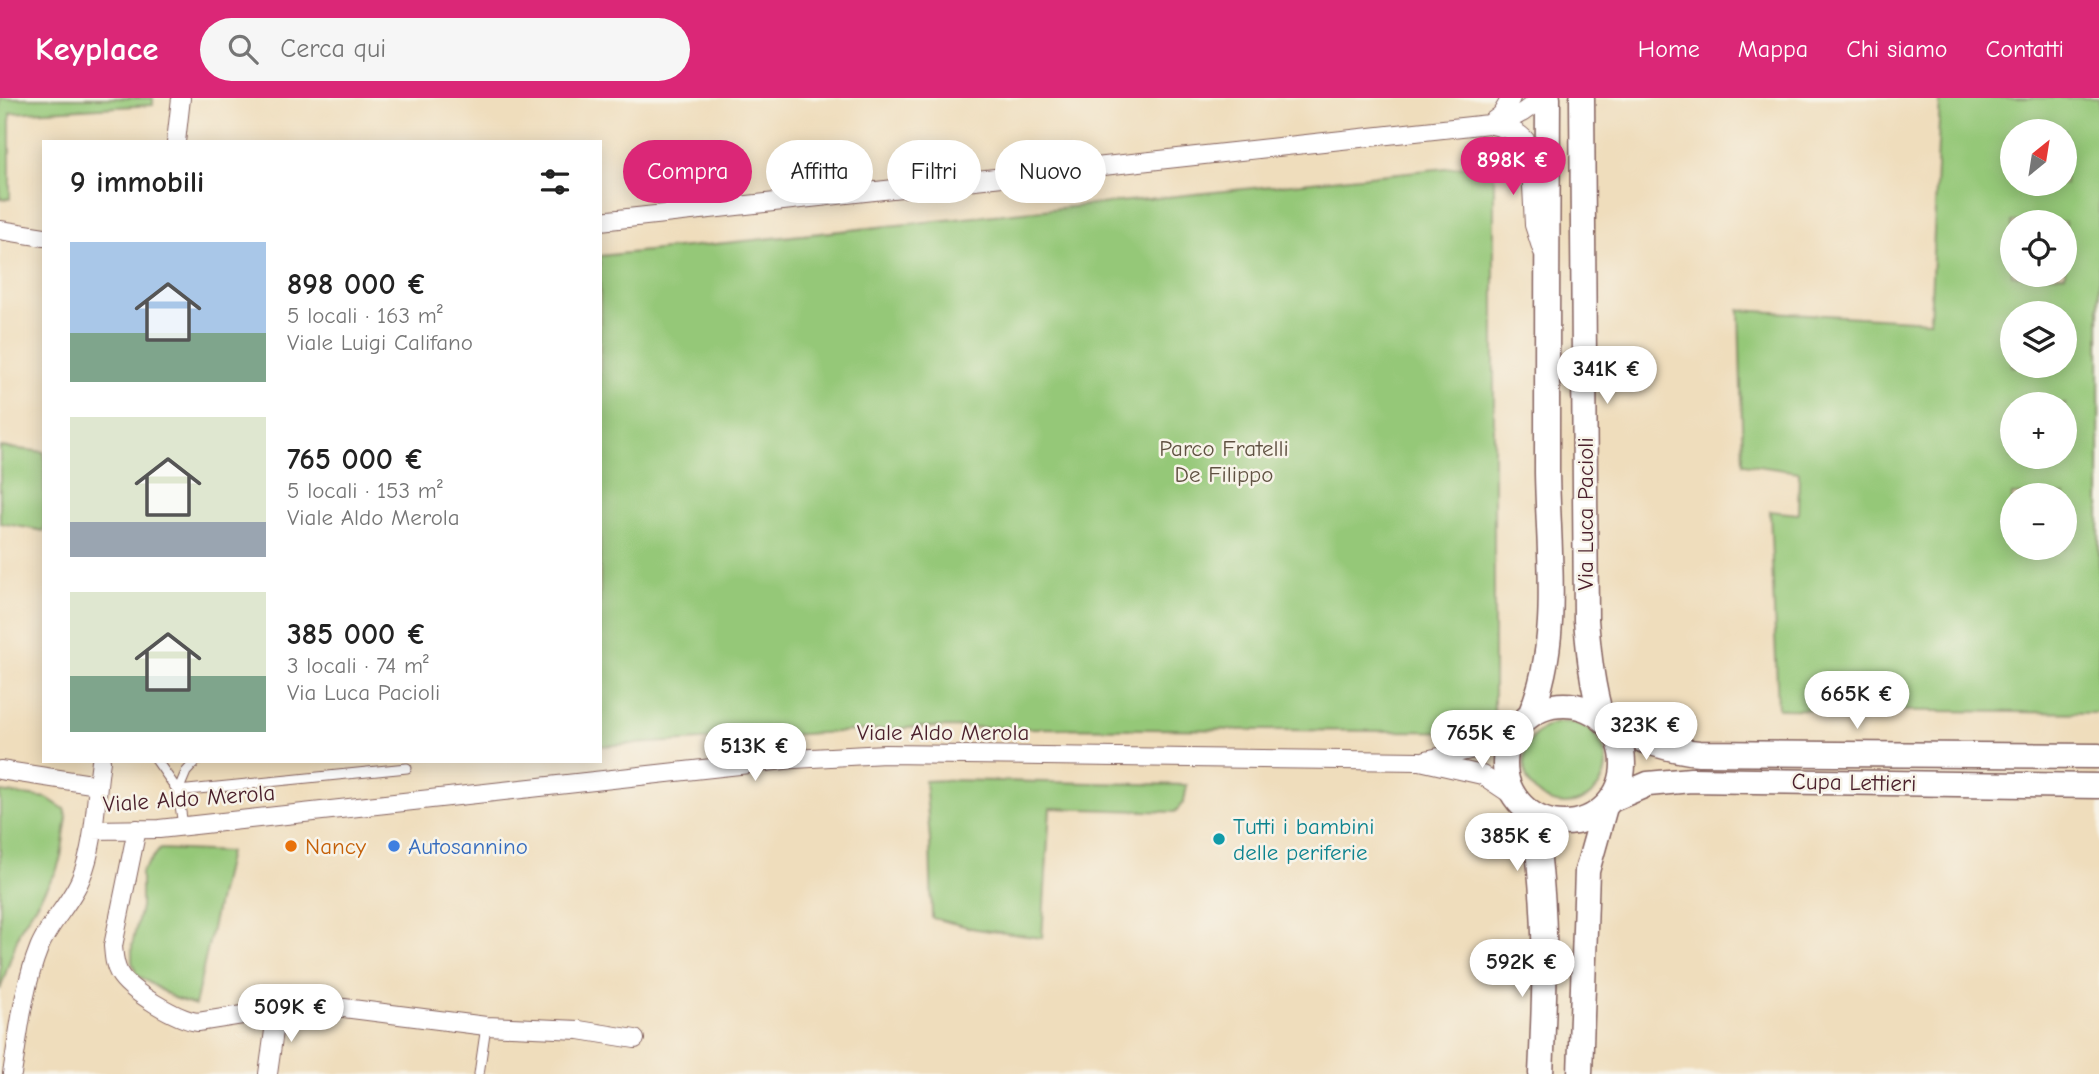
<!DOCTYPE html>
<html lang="it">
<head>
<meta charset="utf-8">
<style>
	:root { --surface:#fff; --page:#f6f6f6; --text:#222; --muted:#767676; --accent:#db2777 }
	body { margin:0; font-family:"Comic Neue",sans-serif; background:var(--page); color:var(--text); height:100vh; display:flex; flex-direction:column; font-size:26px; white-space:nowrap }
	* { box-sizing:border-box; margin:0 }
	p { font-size:23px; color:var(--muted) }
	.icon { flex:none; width:38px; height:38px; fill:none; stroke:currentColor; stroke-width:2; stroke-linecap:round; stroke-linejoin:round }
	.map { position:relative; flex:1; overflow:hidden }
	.sheet { position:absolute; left:42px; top:42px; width:560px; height:623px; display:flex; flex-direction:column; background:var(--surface); border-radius:0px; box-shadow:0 4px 18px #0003 }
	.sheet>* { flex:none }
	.guide { position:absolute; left:623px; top:42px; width:665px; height:63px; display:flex; gap:14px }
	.needle { width:46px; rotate:30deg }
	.tools { position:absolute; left:2000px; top:21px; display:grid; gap:14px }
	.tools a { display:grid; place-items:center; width:77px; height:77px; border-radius:50%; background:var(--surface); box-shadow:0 4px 18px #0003; font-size:35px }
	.price { position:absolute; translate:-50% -60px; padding:0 16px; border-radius:24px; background:#fff; color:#222; font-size:23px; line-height:46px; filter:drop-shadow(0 2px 4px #0008) }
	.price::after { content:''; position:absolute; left:50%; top:42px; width:21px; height:16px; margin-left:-10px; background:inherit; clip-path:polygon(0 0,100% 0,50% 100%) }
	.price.selected { background:var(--accent); color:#fff }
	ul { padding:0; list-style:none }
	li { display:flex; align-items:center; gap:21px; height:175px; padding:0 28px }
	li span { display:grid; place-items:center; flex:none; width:196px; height:140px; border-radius:0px; color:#555 }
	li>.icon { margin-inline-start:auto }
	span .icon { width:84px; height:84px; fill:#fffc; stroke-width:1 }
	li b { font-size:30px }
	h2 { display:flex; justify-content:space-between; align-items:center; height:84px; padding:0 28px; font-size:30px }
	.pill { padding:0 24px; border-radius:32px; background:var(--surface); box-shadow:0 4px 18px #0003; font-size:24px; line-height:63px }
	.pill.selected { background:var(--accent); color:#fff }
	header { display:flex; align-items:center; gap:42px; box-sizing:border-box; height:98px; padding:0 35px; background:var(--accent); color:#fff }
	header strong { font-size:33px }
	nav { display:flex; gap:38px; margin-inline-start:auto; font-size:24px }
	.search { width:490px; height:63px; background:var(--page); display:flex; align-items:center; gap:18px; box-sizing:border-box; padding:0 24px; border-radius:38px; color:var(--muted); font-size:26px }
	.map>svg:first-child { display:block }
	.green { fill:#95c878; stroke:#707452; stroke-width:2; fill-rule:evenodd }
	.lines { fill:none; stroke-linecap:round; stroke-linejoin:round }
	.service-casing { stroke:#84625e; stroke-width:11 }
	.minor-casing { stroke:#84625e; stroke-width:20 }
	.secondary-casing { stroke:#84625e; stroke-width:27 }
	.service { stroke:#fff; stroke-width:9 }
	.minor { stroke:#fff; stroke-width:18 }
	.secondary { stroke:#fff; stroke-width:24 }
	.culture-dot { fill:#0f9aa8; stroke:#f7f3e8; stroke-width:2.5 }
	.food-dot { fill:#e8710a; stroke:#f7f3e8; stroke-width:2.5 }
	.shop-dot { fill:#3f7fe0; stroke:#f7f3e8; stroke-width:2.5 }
	.labels { text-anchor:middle; stroke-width:5; stroke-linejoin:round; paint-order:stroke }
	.park-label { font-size:23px; fill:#605242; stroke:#f7f3e8 }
	.street-label { font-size:23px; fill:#4a1f2b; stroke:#f7f3e8 }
	.culture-label { font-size:23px; fill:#0d838f; stroke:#f7f3e8; text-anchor:start }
	.food-label { font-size:23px; fill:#c56008; stroke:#f7f3e8; text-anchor:start }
	.shop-label { font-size:23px; fill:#366cbe; stroke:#f7f3e8; text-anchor:start }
</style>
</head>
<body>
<header>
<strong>Keyplace</strong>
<div class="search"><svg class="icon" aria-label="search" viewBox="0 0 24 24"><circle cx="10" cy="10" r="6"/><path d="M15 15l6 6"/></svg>Cerca qui</div>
<nav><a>Home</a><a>Mappa</a><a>Chi siamo</a><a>Contatti</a></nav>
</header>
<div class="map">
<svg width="2099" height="976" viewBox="0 0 2099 976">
	<rect width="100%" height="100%" fill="#f7f3e8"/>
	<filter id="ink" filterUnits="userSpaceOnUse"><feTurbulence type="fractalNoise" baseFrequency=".0143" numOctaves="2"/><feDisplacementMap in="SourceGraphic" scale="14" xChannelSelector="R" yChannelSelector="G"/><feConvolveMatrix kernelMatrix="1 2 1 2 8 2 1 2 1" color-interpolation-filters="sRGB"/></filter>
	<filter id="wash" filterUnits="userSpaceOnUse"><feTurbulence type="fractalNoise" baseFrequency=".00686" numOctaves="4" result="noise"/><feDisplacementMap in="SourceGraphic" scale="28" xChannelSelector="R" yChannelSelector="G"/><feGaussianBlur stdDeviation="1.57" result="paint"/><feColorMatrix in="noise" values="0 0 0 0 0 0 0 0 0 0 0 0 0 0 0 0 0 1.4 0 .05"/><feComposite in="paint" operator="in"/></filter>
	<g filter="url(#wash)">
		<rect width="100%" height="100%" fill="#efddbc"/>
		<path class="green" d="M0 0H153V7L10 15V101L0 100Z
			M1940 0H2099V615L1778 611 1770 413 1798 416 1799 374 1743 366 1739 212 1930 223ZM2065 33V86H2012V33ZM2065 124V177H2012V124ZM2065 215V268H2012V215ZM2065 306V359H2012V306ZM2065 397V450H2012V397Z
			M1494 65V634L924 629 600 648V158Z
			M0 349 44 354V433L0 425Z
			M1524 665a41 41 0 1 1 82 0a41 41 0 1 1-82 0Z
			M949 682 1187 687 1184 704 1175 714 1050 710 1042 840 976 831 932 820 930 742 925 683Z
			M0 694 47 700 64 711 67 719 61 759 56 774 20 832 0 892Z
			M160 751 229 754 195 907 174 900 137 877 132 864V847L141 809V774Z"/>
	</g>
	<g filter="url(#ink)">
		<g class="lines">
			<g class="service-casing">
				<path id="service" d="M157 663 178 693 183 728
					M196 663 186 674 178 693 407 670
					M479 976 486 928"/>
			</g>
			<g class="minor-casing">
				<path id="minor" d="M1489 26 1501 17 1511 0
					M1492 27C1508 31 1522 33 1530 49L1534 127 1542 152
					M176 44 181 0
					M600 123 1489 26C1508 22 1526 17 1538 0
					M0 132 44 139
					M1426 662 1509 643
					M0 672 98 687
					M137 731 113 848C114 858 114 866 119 875 129 893 178 922 198 924L299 908 344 910 486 928 579 932 635 941
					M93 732 159 731 794 661 885 656 1420 663 1482 677 1512 697
					M12 976C19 934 23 890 39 850 49 825 71 805 81 780 96 744 95 701 101 663
					M268 976 277 911"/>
			</g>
			<g class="secondary-casing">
				<path id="secondary" d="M1582 0 1586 522C1589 556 1592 588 1602 621
					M1505 666a59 59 0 1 1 118 0a59 59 0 1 1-118 0Z
					M1530 617C1562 544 1548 451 1547 374 1547 249 1547 125 1548 0
					M1610 629C1641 642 1666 652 1699 655L2099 658
					M1613 701 1648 686 1691 682 2099 688
					M1529 715C1537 737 1539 759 1541 783 1547 847 1544 912 1541 976
					M1580 976 1587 773 1605 709"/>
			</g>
			<use href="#service" class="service"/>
			<use href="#minor" class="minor"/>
			<use href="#secondary" class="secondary"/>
		</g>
	</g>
	<circle class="culture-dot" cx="1219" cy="741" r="7"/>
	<circle class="food-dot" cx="291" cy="748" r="7"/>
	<circle class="shop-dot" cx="394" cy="748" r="7"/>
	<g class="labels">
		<g class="park-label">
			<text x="1224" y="358">Parco Fratelli<tspan x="1224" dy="26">De Filippo</tspan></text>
		</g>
		<g class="street-label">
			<text transform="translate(1585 416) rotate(-90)" y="8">Via Luca Pacioli</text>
			<text x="943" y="642">Viale Aldo Merola</text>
			<text transform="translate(1854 684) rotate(1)" y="8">Cupa Lettieri</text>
			<text transform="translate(189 700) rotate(-4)" y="8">Viale Aldo Merola</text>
		</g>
		<g class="culture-label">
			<text x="1233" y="736">Tutti i bambini<tspan x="1233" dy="26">delle periferie</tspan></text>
		</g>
		<g class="food-label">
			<text x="305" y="756">Nancy</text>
		</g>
		<g class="shop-label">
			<text x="408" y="756">Autosannino</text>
		</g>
	</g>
</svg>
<div class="tools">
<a><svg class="needle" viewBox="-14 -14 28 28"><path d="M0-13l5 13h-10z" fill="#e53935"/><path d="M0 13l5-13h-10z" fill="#767676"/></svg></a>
<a><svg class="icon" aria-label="locate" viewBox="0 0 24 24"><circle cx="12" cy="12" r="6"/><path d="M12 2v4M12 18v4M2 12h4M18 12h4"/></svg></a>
<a><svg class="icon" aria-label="layers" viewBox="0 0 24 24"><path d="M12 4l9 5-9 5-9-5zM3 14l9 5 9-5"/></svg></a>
<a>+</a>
<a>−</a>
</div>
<b class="price selected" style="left:1513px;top:99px">898K €</b>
<b class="price" style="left:1607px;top:308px">341K €</b>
<b class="price" style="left:1857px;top:633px">665K €</b>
<b class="price" style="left:1646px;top:664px">323K €</b>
<b class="price" style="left:1482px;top:672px">765K €</b>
<b class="price" style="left:755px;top:685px">513K €</b>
<b class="price" style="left:1517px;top:775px">385K €</b>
<b class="price" style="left:1522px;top:901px">592K €</b>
<b class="price" style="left:291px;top:946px">509K €</b>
<div class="guide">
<a class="pill selected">Compra</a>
<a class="pill">Affitta</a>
<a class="pill">Filtri</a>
<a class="pill">Nuovo</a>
</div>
<section class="sheet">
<h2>9 immobili<svg class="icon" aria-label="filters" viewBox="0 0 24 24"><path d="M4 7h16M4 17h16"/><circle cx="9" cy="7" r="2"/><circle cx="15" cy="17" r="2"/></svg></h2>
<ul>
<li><span style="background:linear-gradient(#a9c7e8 65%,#7fa58c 0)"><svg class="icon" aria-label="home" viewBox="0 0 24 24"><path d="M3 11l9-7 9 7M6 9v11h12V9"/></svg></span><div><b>898 000 €</b><p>5 locali · 163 m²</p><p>Viale Luigi Califano</p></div></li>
<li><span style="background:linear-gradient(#dfe7d0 75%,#9aa5b1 0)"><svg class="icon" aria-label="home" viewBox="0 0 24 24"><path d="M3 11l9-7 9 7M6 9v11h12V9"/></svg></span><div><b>765 000 €</b><p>5 locali · 153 m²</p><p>Viale Aldo Merola</p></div></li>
<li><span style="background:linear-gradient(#dfe7d0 60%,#7fa58c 0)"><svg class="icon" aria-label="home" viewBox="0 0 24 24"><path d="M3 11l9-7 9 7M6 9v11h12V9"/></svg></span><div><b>385 000 €</b><p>3 locali · 74 m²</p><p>Via Luca Pacioli</p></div></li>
</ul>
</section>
</div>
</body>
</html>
